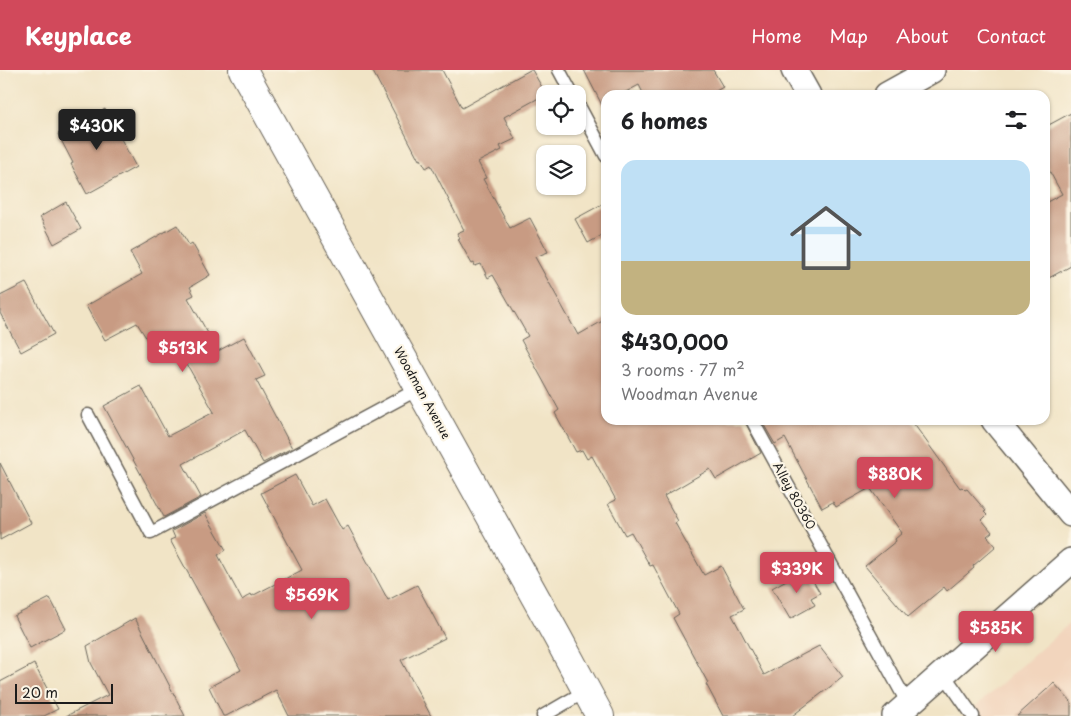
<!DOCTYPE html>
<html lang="en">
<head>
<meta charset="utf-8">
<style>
	:root { --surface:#fff; --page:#f6f6f6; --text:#202124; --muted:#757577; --accent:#d1495b }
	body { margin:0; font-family:"Playpen Sans",sans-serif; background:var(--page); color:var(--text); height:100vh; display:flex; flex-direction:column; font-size:19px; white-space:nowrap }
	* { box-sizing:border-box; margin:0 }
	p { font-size:16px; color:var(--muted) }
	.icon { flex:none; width:28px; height:28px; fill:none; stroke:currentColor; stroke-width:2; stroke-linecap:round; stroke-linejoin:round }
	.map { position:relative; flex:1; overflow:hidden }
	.panel { position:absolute; left:601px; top:20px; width:449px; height:335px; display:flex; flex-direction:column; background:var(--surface); border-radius:15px; box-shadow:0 1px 4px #0004 }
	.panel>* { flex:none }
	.fabs { position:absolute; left:536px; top:15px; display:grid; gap:10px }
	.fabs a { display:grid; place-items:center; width:50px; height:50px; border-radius:10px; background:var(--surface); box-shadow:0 1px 4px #0004; font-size:25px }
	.scale { position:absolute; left:15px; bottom:12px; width:98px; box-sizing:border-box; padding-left:5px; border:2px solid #1c1c1c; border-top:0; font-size:14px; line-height:18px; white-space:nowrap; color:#1c1c1c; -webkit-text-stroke:4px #fcf5e5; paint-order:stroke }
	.price { position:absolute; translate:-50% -42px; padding:0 11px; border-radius:5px; background:var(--accent); color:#fff; font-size:16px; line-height:32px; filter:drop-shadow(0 1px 2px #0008) }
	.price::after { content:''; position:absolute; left:50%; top:30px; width:15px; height:11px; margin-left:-8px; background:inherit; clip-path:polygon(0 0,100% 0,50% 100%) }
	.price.current { background:#222; color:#fff }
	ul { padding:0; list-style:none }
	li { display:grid; align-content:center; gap:10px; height:265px; padding:0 20px }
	li span { display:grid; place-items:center; height:155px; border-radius:15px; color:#555 }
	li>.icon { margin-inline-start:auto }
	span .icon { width:90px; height:90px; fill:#fffc; stroke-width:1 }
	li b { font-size:21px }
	h2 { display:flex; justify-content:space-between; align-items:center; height:60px; padding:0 20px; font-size:21px }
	header { display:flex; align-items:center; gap:30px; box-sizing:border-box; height:70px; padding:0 25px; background:var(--accent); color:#fff }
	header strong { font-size:24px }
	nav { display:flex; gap:28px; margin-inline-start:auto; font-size:18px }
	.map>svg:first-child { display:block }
	.built { fill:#f2d5bd }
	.building { fill:#c89b83 }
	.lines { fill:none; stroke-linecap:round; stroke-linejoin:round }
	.lane-casing { stroke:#676258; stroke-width:15 }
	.street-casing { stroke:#676258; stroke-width:28 }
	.primary-casing { stroke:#676258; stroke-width:30 }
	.lane { stroke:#fff; stroke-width:12 }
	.street { stroke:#fff; stroke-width:25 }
	.primary { stroke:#fff; stroke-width:28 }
	.labels { text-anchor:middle; stroke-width:4.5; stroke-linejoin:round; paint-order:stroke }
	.street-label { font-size:12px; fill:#1c1c1c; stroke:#fcf5e5 }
</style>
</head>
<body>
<header>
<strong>Keyplace</strong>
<nav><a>Home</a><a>Map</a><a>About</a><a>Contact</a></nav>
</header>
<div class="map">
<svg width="1071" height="646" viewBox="0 0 1071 646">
	<rect width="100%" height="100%" fill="#fcf5e5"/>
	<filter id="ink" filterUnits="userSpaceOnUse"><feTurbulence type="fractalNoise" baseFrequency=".02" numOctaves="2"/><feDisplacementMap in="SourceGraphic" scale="10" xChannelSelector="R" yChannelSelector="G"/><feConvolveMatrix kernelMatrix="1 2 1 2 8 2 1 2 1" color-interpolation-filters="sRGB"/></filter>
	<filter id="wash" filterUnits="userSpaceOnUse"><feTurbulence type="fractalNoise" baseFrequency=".0096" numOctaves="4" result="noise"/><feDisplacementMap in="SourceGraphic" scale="20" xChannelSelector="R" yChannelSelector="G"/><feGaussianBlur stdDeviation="1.12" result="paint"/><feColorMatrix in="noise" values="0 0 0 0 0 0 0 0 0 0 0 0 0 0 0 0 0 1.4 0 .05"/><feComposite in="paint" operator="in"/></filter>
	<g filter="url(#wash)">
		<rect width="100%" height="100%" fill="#f1e4c6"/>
		<path class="built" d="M1071 552V646H965Z"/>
		<g id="blocks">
			<path class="building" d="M372 0H442L462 38 530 0H532L546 24 504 47 515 69 500 76 502 80 478 92 486 108 483 109 510 158 530 148 548 182 535 187 578 265 606 249V350H744L761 383 716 409 710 399 664 426 678 451 675 453 704 505 721 496 744 539 732 545 764 605 819 576 843 607 792 646H723L706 614 708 613 673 548 679 544 653 495 650 496 631 462 625 465 608 434 616 430 592 386 587 389 582 380 576 382 555 343 559 340 521 270 528 266 493 205 488 208 481 194 475 196 474 193 472 194 458 169 460 168 457 163 464 160 431 95 426 98 421 89 419 90Z
				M584 0H713L723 17 709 25H644L639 15 620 25H606V32L602 35Z
				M105 39 136 97 87 124 71 94 73 93 58 64Z
				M1071 43V196L1045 210V133L1062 124 1045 93V57Z
				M66 132 81 159 54 174 40 147Z
				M606 132V163L588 173 575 149Z
				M177 155 189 175 192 173 210 205 190 217 194 225 188 228 218 281 244 267 265 306 256 310 292 378 263 393 245 360 183 394 201 427 164 447 104 336 141 316 168 366 214 342 177 277 158 287 137 253 105 270 86 236 142 204 130 182Z
				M26 213 54 264 21 282 0 243V226Z
				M761 350H911L960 418 962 417 965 420 967 419 986 441 984 442 987 445 982 450 992 462 987 466 996 476 973 496 974 498 947 521 944 517 908 547 865 496 896 471 895 469 902 463 870 418 836 437 833 432 822 438 785 368 775 374Z
				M0 393 31 453 0 470Z
				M295 405 312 436 325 429 342 460 348 456 388 530 417 515 445 568 401 590 431 646H289L276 620 226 646H223L209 617 241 600 170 470 175 468 172 461 205 443 226 480 218 485 242 530 251 524 252 526 302 500 261 423Z
				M806 499 820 523 811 528 815 535 790 549 772 518Z
				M50 528 66 559 30 578 14 546Z
				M135 548 185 646H66L108 625 91 593 87 576Z
				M34 594 58 639 44 646H0V612Z
				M1054 613 1071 632V646H1017Z"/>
		</g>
	</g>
	<g filter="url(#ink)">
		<use href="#blocks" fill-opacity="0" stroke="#676258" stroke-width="1"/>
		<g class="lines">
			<g class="lane-casing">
				<path id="lane" d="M559 0 572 24
					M578 34 606 86
					M88 345 151 463 420 318
					M752 350 908 634
					M943 603 973 646
					M543 646 586 621"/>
			</g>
			<g class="street-casing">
				<path id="street" d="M794 0 808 25
					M887 25 932 0
					M994 350 1071 444
					M895 646 1071 491"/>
			</g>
			<g class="primary-casing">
				<path id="primary" d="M243 0 558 568 600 646"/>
			</g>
			<use href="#lane" class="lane"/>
			<use href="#street" class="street"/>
			<use href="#primary" class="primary"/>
		</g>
	</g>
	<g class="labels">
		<g class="street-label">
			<text transform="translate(422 323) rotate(61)" y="4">Woodman Avenue</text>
			<text transform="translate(794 426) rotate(61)" y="4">Alley 80360</text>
		</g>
	</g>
</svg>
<div class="fabs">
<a><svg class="icon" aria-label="locate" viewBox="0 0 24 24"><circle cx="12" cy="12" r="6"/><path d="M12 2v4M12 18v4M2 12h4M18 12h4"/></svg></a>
<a><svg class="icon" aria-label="layers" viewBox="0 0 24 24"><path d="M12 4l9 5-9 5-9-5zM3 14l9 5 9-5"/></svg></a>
</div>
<div class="scale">20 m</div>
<b class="price current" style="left:97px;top:81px">$430K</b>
<b class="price" style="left:183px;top:303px">$513K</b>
<b class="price" style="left:895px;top:429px">$880K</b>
<b class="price" style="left:797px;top:524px">$339K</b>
<b class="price" style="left:312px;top:550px">$569K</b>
<b class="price" style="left:996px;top:583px">$585K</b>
<section class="panel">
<h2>6 homes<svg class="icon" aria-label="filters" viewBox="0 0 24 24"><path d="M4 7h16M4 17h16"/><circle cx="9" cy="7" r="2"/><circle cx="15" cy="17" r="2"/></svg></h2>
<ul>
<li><span style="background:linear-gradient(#bfe0f5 65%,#c2b280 0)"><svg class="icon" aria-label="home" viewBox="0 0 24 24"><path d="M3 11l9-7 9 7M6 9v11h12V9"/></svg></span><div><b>$430,000</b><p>3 rooms · 77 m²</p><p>Woodman Avenue</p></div></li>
</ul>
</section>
</div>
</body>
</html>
